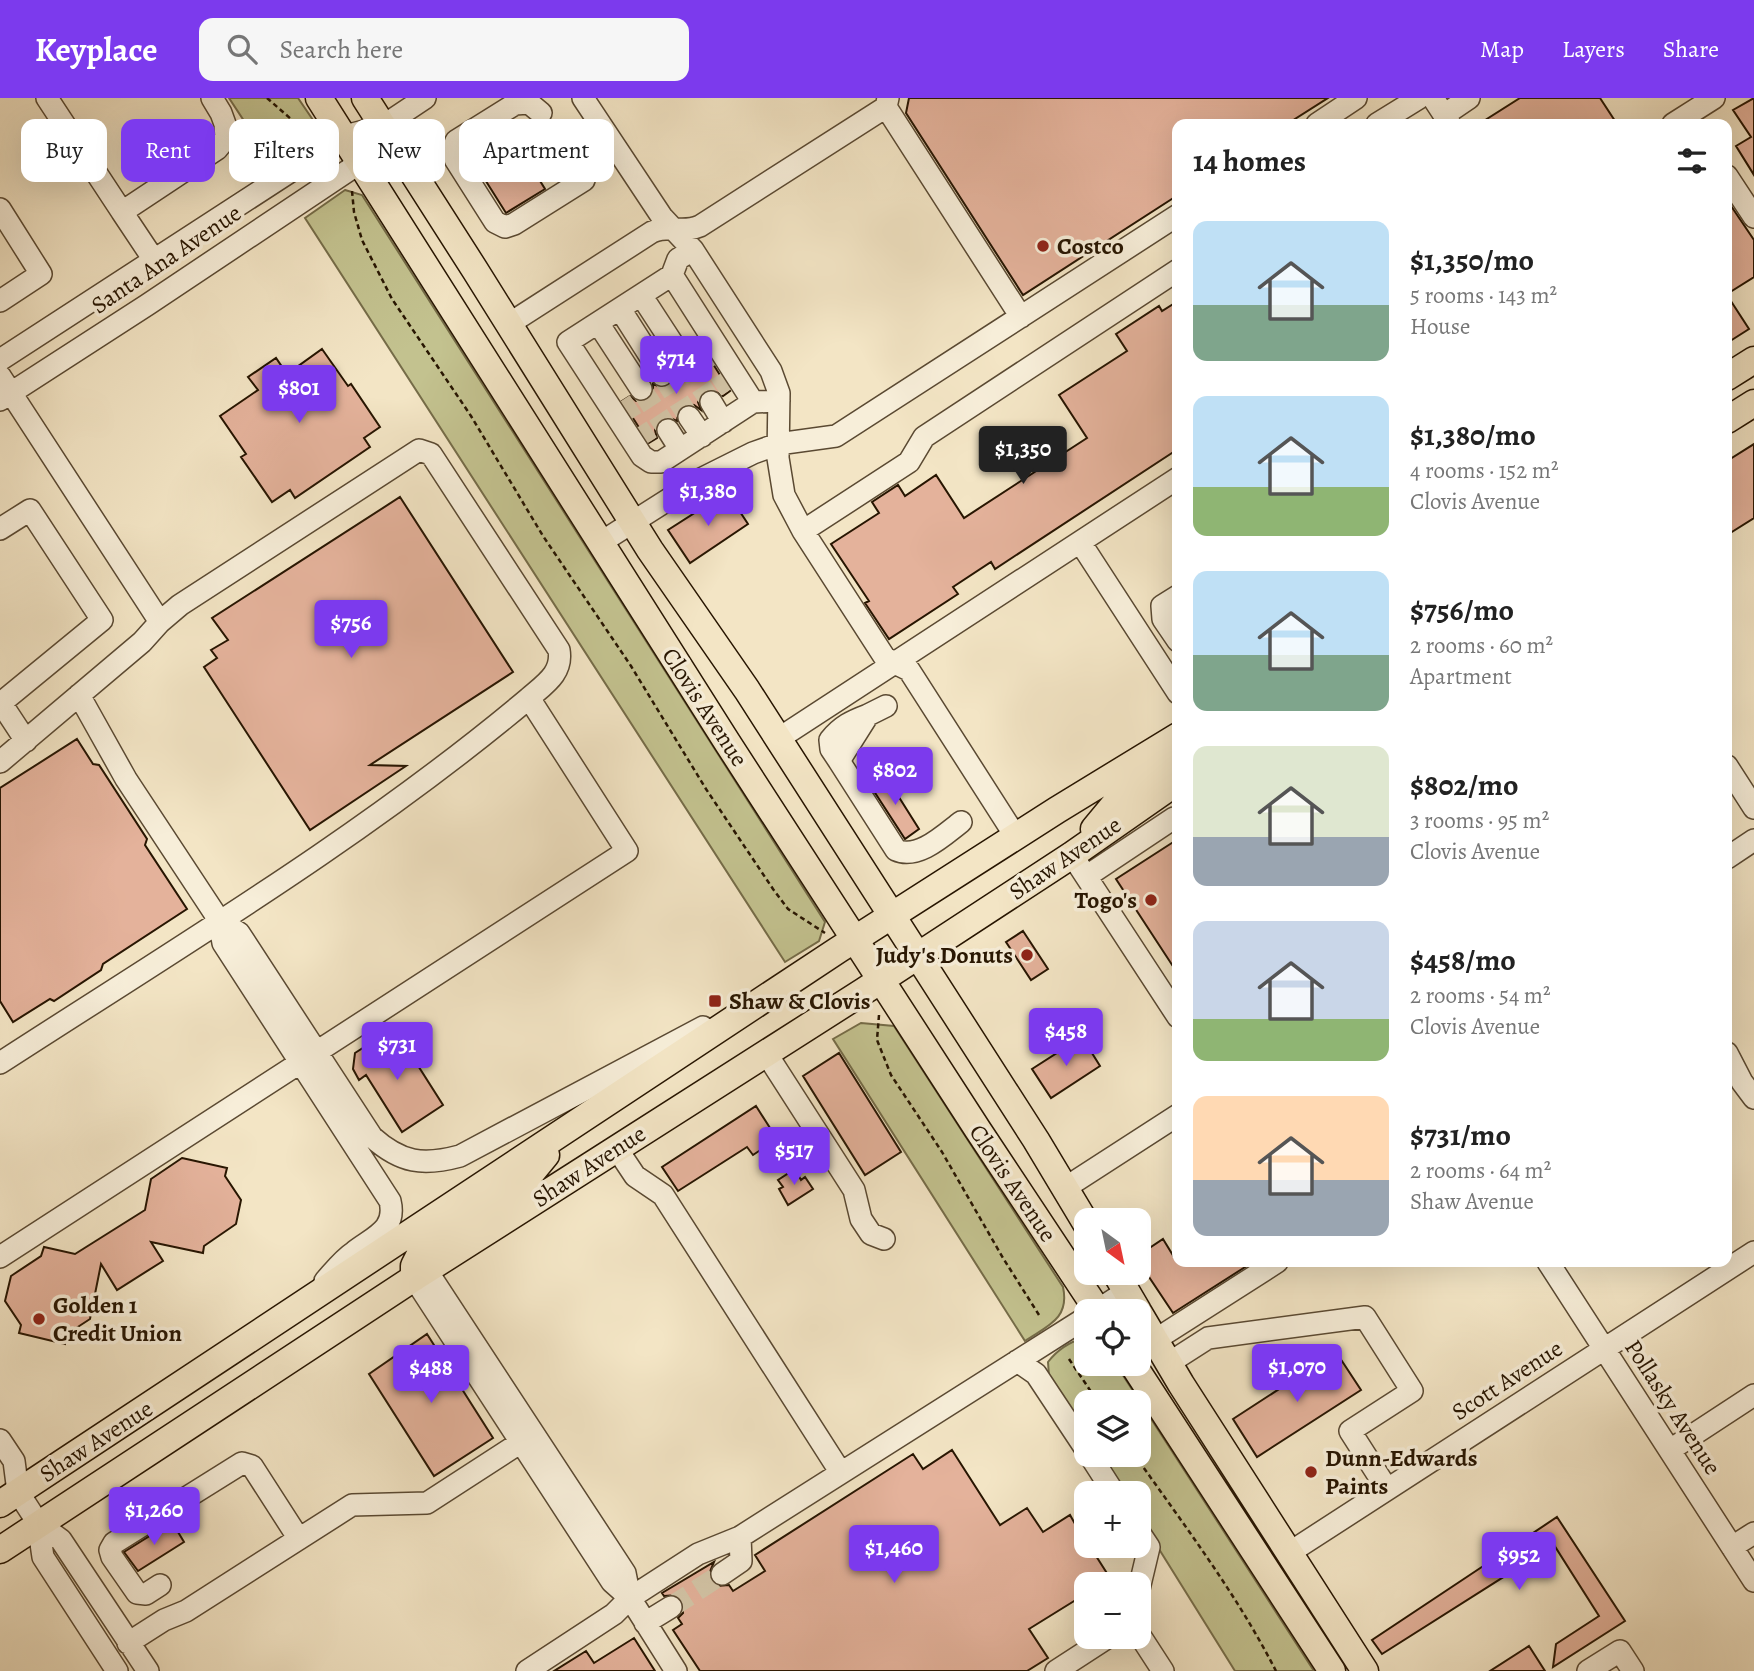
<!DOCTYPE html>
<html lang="en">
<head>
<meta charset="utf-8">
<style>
	:root { --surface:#fff; --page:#f6f6f6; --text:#222; --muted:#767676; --accent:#7c3aed }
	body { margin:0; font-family:Alegreya,serif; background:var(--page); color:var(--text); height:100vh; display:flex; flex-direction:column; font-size:26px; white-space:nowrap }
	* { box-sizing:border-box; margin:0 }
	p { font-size:23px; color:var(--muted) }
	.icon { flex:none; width:38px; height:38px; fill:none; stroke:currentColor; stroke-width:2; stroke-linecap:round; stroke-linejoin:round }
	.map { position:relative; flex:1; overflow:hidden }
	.details { position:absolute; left:1172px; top:21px; width:560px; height:1148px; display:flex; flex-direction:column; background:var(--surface); border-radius:14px; box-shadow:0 7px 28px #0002 }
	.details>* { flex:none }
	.top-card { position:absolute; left:21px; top:21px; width:665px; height:63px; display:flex; gap:14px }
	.needle { width:46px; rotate:147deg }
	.buttons { position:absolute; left:1074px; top:1110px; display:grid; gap:14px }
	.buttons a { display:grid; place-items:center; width:77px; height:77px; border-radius:14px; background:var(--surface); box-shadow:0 7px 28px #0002; font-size:35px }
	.price { position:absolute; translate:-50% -60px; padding:0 16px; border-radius:7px; background:var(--accent); color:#fff; font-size:23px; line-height:46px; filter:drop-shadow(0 2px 4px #0008) }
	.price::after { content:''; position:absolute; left:50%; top:42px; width:21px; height:16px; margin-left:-10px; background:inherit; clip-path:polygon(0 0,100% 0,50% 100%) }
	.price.selected { background:#222; color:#fff }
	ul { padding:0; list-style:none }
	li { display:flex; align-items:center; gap:21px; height:175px; padding:0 21px }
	li span { display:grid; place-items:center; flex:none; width:196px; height:140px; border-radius:14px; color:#555 }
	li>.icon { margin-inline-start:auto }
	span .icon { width:84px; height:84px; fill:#fffc; stroke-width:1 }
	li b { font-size:30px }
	h2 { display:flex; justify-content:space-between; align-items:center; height:84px; padding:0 21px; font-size:30px }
	.chip { padding:0 24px; border-radius:14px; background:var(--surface); box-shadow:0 7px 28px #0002; font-size:24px; line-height:63px }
	.chip.selected { background:var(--accent); color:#fff }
	header { display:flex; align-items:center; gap:42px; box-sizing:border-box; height:98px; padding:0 35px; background:var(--accent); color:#fff }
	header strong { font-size:33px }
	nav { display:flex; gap:38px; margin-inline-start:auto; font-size:24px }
	.search { width:490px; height:63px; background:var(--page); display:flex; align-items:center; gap:18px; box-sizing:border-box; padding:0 24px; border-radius:14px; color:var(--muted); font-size:26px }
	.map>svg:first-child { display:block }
	.green { fill:#c3c28f; stroke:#756c48; stroke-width:2 }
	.building { fill:#e4b29b; stroke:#271501; stroke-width:2 }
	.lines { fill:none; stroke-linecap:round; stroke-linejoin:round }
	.minor-tunnel { stroke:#d4c6a8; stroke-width:21; stroke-dasharray:21 10; stroke-linecap:butt }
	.minor-casing { stroke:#5a4932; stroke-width:24 }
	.major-casing { stroke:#271501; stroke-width:29 }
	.path { stroke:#271501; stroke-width:2.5; stroke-dasharray:5 3.5; stroke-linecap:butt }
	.minor { stroke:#f7eed9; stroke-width:21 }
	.major { stroke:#f3e5c5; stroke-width:26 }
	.poi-dot { fill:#8f2418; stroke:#f7eed9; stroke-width:2.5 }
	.labels { text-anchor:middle; stroke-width:7; stroke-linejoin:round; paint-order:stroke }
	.poi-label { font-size:24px; font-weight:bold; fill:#271501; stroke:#f7eed9; text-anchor:start }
	.street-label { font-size:24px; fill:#271501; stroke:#f7eed9 }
</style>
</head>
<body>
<header>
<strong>Keyplace</strong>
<div class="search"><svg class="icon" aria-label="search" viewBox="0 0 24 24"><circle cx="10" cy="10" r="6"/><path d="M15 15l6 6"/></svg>Search here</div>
<nav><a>Map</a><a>Layers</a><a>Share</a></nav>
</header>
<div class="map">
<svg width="1754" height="1573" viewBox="0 0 1754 1573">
	<rect width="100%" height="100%" fill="#f3e5c5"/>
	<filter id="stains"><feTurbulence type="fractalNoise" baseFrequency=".00286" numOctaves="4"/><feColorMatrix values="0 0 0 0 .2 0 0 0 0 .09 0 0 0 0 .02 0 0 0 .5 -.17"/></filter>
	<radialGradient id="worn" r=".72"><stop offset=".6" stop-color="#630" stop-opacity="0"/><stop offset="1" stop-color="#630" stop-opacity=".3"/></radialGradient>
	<path class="green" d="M229 0H298L315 25 312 42 273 67Z
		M345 92 362 97 825 824 819 843 785 864 305 120Z
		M861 925 894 928 1063 1189C1070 1221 1047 1228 1025 1243L833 941Z
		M1084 1240 1087 1241V1265H1115L1314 1573H1235L1139 1419V1395H1124L1099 1356H1139V1304H1087V1337L1049 1278 1048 1264C1058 1251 1069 1244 1084 1240Z"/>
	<path class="building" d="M909 0H1328L1287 26H1178V97L1023 197 906 15Z
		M1520 0H1600L1617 26H1479Z
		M1754 0V77L1736 48 1751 39 1733 12Z
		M504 28 513 42 510 44 534 80 537 78 545 91 506 115 467 53Z
		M1727 102 1754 142V179L1727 196Z
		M1727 197 1749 231 1727 245Z
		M1178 203V351L995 471 991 464 953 489 958 496 889 541 865 505 869 503 831 446 879 415 872 404 898 387 905 398 936 377 964 420 1087 340 1059 297 1127 253 1116 236 1159 208 1162 213Z
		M703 250 730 293 723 298 711 291 704 293 698 304 701 312 694 307 687 306 678 313 677 323 668 319 660 321 655 332 657 340 649 345 622 303 630 298 636 303 648 302 653 296V286L663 290 673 284V271L684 276 692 274 697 263 695 256Z
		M322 251 348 288 351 286 380 329 364 340 370 349 295 400 290 392 272 404 241 359 246 356 220 318 258 292 248 279 276 260 287 276Z
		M1754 346V420L1727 437V363Z
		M729 397 748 426 690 465 668 432 707 407 709 410Z
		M400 399 513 574 370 667 406 668 310 732 204 569 217 560 211 552 228 542 212 520Z
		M77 641 93 666 99 667 147 741 145 747 187 811 103 866 101 872 54 903 50 901 13 924 0 903V690Z
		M885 677 919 731 905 741 870 687Z
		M1178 741V876L1116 781Z
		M1023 833 1048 871 1031 882 1006 844Z
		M380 939 385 947 408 952 443 1007 402 1034 366 977 359 982 353 971 355 955Z
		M1082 939 1100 968 1051 1000 1032 971Z
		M839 955 901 1054 865 1077 803 978Z
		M756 1008 777 1041 753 1057 747 1049 678 1093 662 1069Z
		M182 1060 227 1070 225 1078 241 1102 236 1126 204 1148 203 1155 151 1144 163 1163 117 1192 101 1166 90 1221 67 1236 65 1246 19 1235 21 1227 5 1203 11 1178 41 1158 44 1149 75 1156 145 1112 151 1081Z
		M795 1071 801 1082 805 1079 813 1091 788 1107 779 1091 783 1089 778 1082Z
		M1163 1141 1177 1164H1253L1173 1215 1139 1164V1157Z
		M427 1236 493 1340 434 1378 369 1276Z
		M1336 1254 1361 1292 1257 1359 1233 1321Z
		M952 1352 1000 1427 1027 1410 1043 1434 1070 1417 1087 1447H1089L1110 1480 1101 1486H1087V1495L1029 1531 1048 1560 1027 1573H700L673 1532 682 1526 678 1520 683 1515 682 1503 677 1497 664 1498 662 1495 714 1464 709 1476 711 1483 717 1488 729 1487 733 1493 765 1473 755 1457 913 1356 923 1371Z
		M1557 1419 1625 1523 1553 1569 1556 1546 1599 1518 1554 1447 1382 1556 1372 1542Z
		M172 1424 184 1444 138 1473 124 1454Z
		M634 1540 655 1573H554L586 1553 594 1565Z
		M1529 1548 1545 1573H1490Z"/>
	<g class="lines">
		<path class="minor-tunnel" d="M703 250 730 292
			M684 263 711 304
			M662 277 689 319
			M641 291 668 332
			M621 303 648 345
			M671 1509 722 1476"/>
		<g class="minor-casing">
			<path id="minor" d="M47 0 122 114
				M583 0 662 119 693 152 771 273 779 295 778 360 784 397 803 433 885 560 909 572 1016 739
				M888 0 886 9 1021 219
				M1433 0 1450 26
				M541 15 529 5 515 6 456 43 453 51 455 61 495 124 505 129 514 126 584 82
				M1444 17 1469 0
				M1317 26 1356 0
				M1377 26 1419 0
				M1673 26 1714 0
				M1727 78 1754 119
				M0 111 41 176 0 203
				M693 152 678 161 672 177 568 244 642 358 651 364H661L753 304 779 303
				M154 162 122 114 217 51 226 40 225 26 221 15 212 0
				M672 177 753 304
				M641 197 684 263
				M620 211 662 277
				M598 225 641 291
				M509 226 652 134C670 126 682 136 700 128L886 9
				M0 262 345 38 383 28 425 0
				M0 278 160 524
				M0 302 147 207 361 64 383 28
				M711 304 723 324
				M689 319 702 338
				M668 332 680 351
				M0 431 30 412 102 522 1 605 26 643
				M803 433 909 364 924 339 1178 172
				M1080 444 1178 595
				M600 445 699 382 753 355 778 346 836 338 1178 117
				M1178 498 1162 508 1163 521 1178 543
				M79 597 126 681 219 822 223 845 390 1103C397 1132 373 1139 354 1154 343 1161 334 1173 325 1183
				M886 608 868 617 839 663 896 752C918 762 944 737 961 724
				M778 641 1178 380
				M839 663 831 651 830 642C841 628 852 623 868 617
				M0 664 142 544 160 524 180 507 419 352 431 356 559 552C563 575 545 586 529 600
				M1727 668 1754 710
				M1072 757 1178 919
				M1727 760 1754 742
				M1087 778 1174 720 1178 721
				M219 822 239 835 372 1039C401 1065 423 1068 460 1058L703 929
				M766 955 854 1092 861 1121 871 1136 884 1141
				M1727 955 1742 984 1754 1000
				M0 965C179 849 366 737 529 600L627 753 0 1159
				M617 1051 635 1078 663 1097 841 1375
				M1065 1090 1178 1017
				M1548 1164 1754 1483
				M414 1180 612 1484 630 1500 625 1475 427 1173
				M1096 1213 1127 1193
				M1155 1242 1277 1164
				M1017 1263 1036 1276 1087 1353
				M1169 1265 1208 1240 1365 1219 1412 1293 1350 1333 1387 1391
				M0 1342 14 1363 18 1394 38 1425 61 1442 148 1573
				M1670 1352 1754 1297
				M1089 1356 1114 1395
				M38 1425 43 1459 117 1573
				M1139 1434 1149 1449 1139 1491
				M1732 1449 1754 1435
				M1289 1455 1754 1154
				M722 1476 741 1463 740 1439
				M160 1487 146 1496 137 1495 112 1459 110 1452 114 1445 242 1365 252 1368 299 1441
				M630 1500 676 1573
				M645 1525 671 1509
				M1139 1536 1163 1573
				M128 1545 164 1522 186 1513 352 1407 427 1405 532 1337
				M527 1573 614 1516 630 1500 698 1456 740 1439 1087 1219
				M1056 1573 1110 1538
				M1588 1573 1620 1553 1633 1573"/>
		</g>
		<g class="major-casing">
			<path id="major" d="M319 0 727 644 978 1032 1098 1213
				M365 0 475 172 650 452 747 592 1036 1042 1087 1127
				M1727 279 1754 262
				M1727 322 1754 305
				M1094 731 1118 702 1178 661
				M1115 1174 1138 1213
				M414 1180V1168L421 1154 523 1085 546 1057
				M1139 1215 1181 1286 1365 1573
				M1132 1265 1332 1573
				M0 1406 838 852 1057 712 1178 638
				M0 1452 414 1180 864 893 1072 757 1178 683"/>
		</g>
		<path class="path" d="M267 0 291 21 314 36
			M352 93 354 114 362 142 392 201 471 318 543 438 631 568 706 691 773 791 788 811 825 835
			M879 917 877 942 891 977 942 1054 1003 1160 1039 1217
			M1069 1261 1098 1304
			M1134 1356C1184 1427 1236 1495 1276 1573"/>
		<use href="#minor" class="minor"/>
		<use href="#major" class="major"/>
	</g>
	<g class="poi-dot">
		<circle cx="1043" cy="148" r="7"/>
		<circle cx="1151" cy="802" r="7"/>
		<circle cx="1027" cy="857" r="7"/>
		<rect x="708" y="896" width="14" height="14" rx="3.5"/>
		<circle cx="39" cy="1221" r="7"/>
		<circle cx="1311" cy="1374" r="7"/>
	</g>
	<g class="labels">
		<g class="poi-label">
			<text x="1057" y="156">Costco</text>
			<text x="1137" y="810" text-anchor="end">Togo's</text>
			<text x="1013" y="865" text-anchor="end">Judy's Donuts</text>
			<text x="729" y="911">Shaw &amp; Clovis</text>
			<text x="53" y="1215">Golden 1<tspan x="53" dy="28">Credit Union</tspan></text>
			<text x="1325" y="1368">Dunn-Edwards<tspan x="1325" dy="28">Paints</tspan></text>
		</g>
		<g class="street-label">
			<text transform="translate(166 161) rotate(-34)" y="8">Santa Ana Avenue</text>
			<text transform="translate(705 609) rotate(57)" y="8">Clovis Avenue</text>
			<text transform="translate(1065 760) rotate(-34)" y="8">Shaw Avenue</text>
			<text transform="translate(589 1068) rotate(-33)" y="8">Shaw Avenue</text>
			<text transform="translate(1013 1085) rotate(56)" y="8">Clovis Avenue</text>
			<text transform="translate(1507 1282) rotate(-33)" y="8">Scott Avenue</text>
			<text transform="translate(1673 1309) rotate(57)" y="8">Pollasky Avenue</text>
			<text transform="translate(96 1343) rotate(-33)" y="8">Shaw Avenue</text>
		</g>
	</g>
	<rect width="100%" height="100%" filter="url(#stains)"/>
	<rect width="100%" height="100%" fill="url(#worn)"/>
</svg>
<div class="buttons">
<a><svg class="needle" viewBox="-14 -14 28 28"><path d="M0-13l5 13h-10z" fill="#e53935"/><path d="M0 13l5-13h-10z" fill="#767676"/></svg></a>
<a><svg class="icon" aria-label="locate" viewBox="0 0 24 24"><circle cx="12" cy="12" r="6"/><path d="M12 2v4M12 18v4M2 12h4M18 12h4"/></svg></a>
<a><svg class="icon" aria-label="layers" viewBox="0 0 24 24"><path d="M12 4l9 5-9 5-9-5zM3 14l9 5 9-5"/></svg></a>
<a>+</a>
<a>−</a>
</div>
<b class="price" style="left:676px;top:298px">$714</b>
<b class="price" style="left:299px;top:327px">$801</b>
<b class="price selected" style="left:1023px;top:388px">$1,350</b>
<b class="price" style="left:708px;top:430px">$1,380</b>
<b class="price" style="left:351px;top:562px">$756</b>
<b class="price" style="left:895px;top:709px">$802</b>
<b class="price" style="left:1066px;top:970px">$458</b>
<b class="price" style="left:397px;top:984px">$731</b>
<b class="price" style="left:794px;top:1089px">$517</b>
<b class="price" style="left:1297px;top:1306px">$1,070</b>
<b class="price" style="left:431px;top:1307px">$488</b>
<b class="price" style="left:154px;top:1449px">$1,260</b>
<b class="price" style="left:894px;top:1487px">$1,460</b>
<b class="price" style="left:1519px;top:1494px">$952</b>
<div class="top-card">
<a class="chip">Buy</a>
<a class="chip selected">Rent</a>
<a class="chip">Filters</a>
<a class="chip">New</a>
<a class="chip">Apartment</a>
</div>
<section class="details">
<h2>14 homes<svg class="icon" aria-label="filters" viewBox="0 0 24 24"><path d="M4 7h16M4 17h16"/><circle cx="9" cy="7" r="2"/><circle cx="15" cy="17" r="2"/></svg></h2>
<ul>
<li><span style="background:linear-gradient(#bfe0f5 60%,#7fa58c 0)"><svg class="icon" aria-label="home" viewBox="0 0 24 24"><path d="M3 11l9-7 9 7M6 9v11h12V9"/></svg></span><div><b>$1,350/mo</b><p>5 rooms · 143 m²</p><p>House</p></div></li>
<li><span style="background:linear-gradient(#bfe0f5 65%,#8fb573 0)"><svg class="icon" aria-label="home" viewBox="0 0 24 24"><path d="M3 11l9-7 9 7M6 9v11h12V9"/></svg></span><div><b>$1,380/mo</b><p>4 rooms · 152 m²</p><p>Clovis Avenue</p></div></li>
<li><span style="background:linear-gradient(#bfe0f5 60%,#7fa58c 0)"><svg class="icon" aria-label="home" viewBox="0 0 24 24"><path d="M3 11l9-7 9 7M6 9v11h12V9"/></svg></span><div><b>$756/mo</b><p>2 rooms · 60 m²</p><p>Apartment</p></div></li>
<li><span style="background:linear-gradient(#dfe7d0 65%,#9aa5b1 0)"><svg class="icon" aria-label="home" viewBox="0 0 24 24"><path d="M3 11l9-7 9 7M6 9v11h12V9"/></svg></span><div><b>$802/mo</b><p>3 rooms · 95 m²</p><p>Clovis Avenue</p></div></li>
<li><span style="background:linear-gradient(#c9d6e8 70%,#8fb573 0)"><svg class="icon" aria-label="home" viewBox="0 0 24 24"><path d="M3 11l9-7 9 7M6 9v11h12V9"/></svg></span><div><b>$458/mo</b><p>2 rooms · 54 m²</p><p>Clovis Avenue</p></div></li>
<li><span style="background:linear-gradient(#ffd9b3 60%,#9aa5b1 0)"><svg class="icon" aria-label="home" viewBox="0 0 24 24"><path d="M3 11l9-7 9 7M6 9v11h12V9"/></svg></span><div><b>$731/mo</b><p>2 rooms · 64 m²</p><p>Shaw Avenue</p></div></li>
</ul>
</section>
</div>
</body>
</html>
